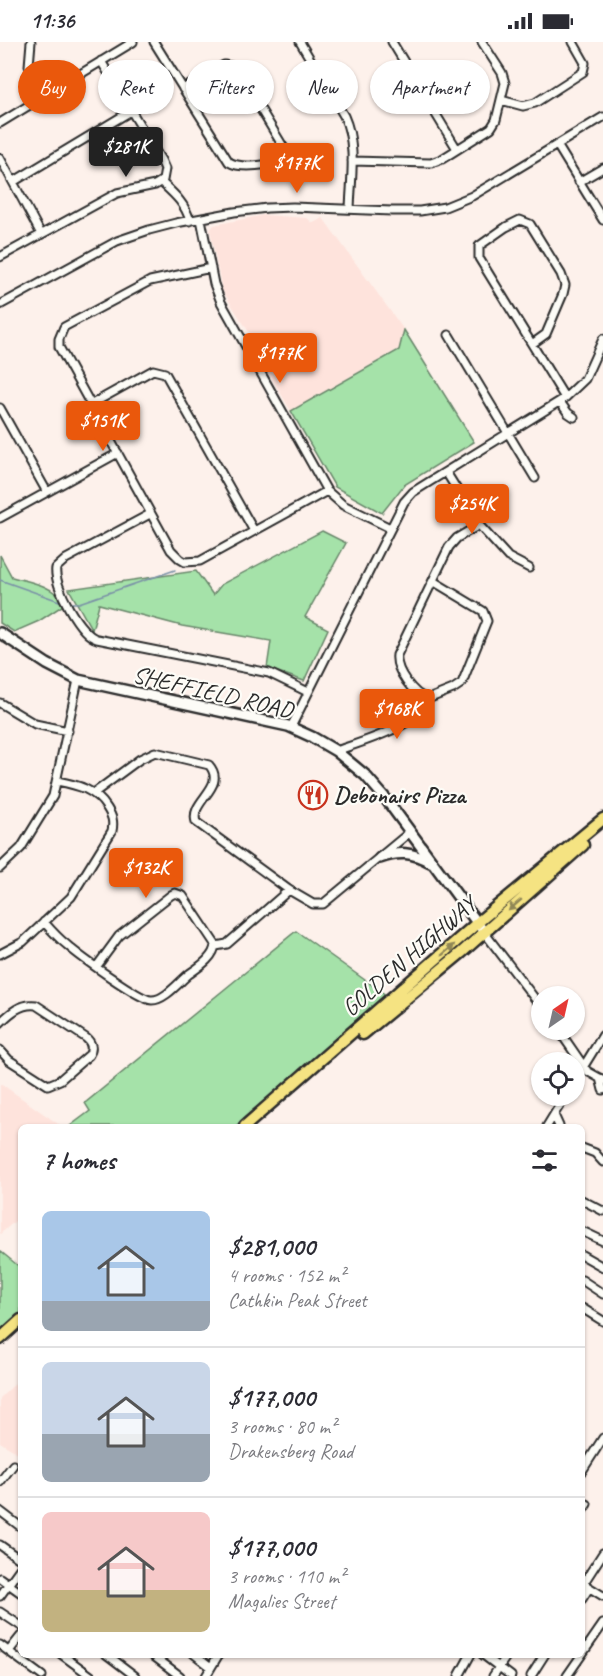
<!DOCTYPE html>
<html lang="en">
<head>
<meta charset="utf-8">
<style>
	:root { --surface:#fff; --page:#f2f2f3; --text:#2b2b33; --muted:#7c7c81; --line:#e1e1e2; --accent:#ea580c }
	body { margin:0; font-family:Caveat,sans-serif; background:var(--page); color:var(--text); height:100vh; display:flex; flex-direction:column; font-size:22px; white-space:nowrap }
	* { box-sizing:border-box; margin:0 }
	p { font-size:20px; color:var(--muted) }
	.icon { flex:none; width:33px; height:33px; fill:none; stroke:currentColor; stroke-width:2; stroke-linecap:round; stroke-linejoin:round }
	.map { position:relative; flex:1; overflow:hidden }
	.panel { position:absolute; left:18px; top:1082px; width:567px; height:534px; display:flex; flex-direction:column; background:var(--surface); border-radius:9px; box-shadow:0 2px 4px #0004 }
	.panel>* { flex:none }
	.guide { position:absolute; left:18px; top:18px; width:567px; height:54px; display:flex; gap:12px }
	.needle { width:39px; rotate:34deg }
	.controls { position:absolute; left:531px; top:944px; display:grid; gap:12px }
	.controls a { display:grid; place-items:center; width:54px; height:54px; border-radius:50%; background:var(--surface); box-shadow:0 2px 4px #0004; font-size:30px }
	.price { position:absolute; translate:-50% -51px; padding:0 14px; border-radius:6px; background:var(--accent); color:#fff; font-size:20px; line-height:39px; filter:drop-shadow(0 2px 3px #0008) }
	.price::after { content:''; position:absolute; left:50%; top:36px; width:18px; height:14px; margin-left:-9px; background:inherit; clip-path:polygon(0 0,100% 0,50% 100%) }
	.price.active { background:#222; color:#fff }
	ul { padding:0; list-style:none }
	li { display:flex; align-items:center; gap:18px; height:150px; padding:0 24px }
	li+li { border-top:2px solid var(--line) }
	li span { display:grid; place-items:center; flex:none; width:168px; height:120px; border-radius:9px; color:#555 }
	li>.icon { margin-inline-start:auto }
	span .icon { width:72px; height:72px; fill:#fffc; stroke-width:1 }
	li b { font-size:26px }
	h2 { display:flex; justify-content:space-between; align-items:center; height:72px; padding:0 24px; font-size:26px }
	.pill { padding:0 21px; border-radius:27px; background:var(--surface); box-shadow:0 2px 4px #0004; font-size:21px; line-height:54px }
	.pill.active { background:var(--accent); color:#fff }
	.status { display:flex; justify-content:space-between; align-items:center; height:42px; padding:0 30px; background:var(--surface); direction:ltr }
	.status svg { height:16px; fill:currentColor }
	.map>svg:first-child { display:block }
	.built { fill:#fee3dc }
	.green { fill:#a5e2a9; stroke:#68866a; stroke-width:1.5 }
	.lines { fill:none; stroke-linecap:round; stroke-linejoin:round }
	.stream { stroke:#7a91a7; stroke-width:1.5 }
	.street-casing { stroke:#2b2b2b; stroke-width:11 }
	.secondary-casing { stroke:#2b2b2b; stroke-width:14 }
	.primary-casing { stroke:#2b2b2b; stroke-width:15 }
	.street { stroke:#fdfcf7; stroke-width:7 }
	.secondary { stroke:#fdfcf7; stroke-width:9 }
	.primary { stroke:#f5e382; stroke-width:10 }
	.oneway { fill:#908756 }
	.labels { text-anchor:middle; stroke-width:4.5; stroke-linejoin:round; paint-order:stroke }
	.street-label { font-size:24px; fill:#2b2b2b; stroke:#fdfcf7 }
	.poi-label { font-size:24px; font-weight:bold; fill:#2b2b2b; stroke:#fdfcf7; text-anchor:start }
</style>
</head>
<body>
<div class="status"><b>11:36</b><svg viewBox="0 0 49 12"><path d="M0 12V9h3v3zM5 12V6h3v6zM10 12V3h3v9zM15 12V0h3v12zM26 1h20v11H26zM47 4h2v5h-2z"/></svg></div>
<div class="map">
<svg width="603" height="1634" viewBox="0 0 603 1634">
	<rect width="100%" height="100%" fill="#fdf1eb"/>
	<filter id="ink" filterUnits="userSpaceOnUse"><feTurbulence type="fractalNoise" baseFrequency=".0167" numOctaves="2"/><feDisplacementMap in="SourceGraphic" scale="12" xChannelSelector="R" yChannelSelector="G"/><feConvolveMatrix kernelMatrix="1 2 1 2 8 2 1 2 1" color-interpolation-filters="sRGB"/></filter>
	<g filter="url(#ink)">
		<path class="built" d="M264 173 307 176 313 181 323 176 404 288 399 307 291 369 266 327 261 309 222 248 210 188 214 183Z
			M0 1041 61 1084H21V1174L0 1192Z
			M21 1336V1413L0 1400V1356Z"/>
		<path class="green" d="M404 288 474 400 404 443 382 471 335 445 291 369 399 308Z
			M322 489 346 501 305 575 328 587 304 639 267 626 271 599 182 584 99 562 92 588 69 547 196 529 213 553 222 542Z
			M0 513 12 535C30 540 53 543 63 560L62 564 39 579 14 590 0 581Z
			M296 889 386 953 237 1084H70L90 1069 85 1061Z
			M0 1209 21 1226V1273L0 1291Z"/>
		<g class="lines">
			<path class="stream" d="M0 538 62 560
				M70 561H79L175 528"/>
			<g class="street-casing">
				<path id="street" d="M31 0 29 24 45 54
					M154 0 229 120C240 127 273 124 283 116L284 106 235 25 224 23 183 47
					M300 0 344 74C357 103 351 136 350 167
					M392 0 457 107
					M501 58 523 64 535 61 583 30 585 21 573 0
					M0 81 133 0
					M557 103 603 178
					M0 116 41 192
					M352 119 431 121 442 117 491 86 496 78 505 41 502 31 482 0
					M13 140 131 69
					M161 140C174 152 185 161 190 179
					M579 140 603 126
					M201 177 214 242 221 260 327 449 343 463 390 486
					M0 215 117 151 155 143 163 138 165 127 161 118 101 19
					M211 226 150 239 64 285 59 297V305L171 508 180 517 185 520 200 519 327 449
					M0 263 117 199 149 188 176 181 234 170 267 166 293 165 392 169H420L445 165 472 154 603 75
					M449 293 535 436
					M532 302 546 292 563 252 565 243 561 232 530 182 520 178 506 185 479 204V216L565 356
					M560 360 568 371 574 375
					M90 363 153 328 165 331 254 489
					M0 366 47 450
					M446 430 479 483 508 515 529 526
					M150 472 66 517 56 526C53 543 80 593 97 597L269 631 308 650
					M0 476 118 411
					M433 539 483 569 487 579 462 641 453 647 428 657C413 653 395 628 397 613L449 505 457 496 479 483
					M0 661 35 682 68 689
					M291 685 404 460 413 450 429 440 565 356 585 337 603 297
					M336 709C361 700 422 683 428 657
					M94 751 140 717 155 710 209 723C228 745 189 759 196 780L289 848 313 862H323L410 790
					M0 826 21 806 53 754 78 638
					M44 880C51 888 58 896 67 903 78 913 141 959 152 958 165 958 179 940 189 932 199 925 215 915 215 902L183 854 175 851 171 853 119 894 97 924
					M484 890 542 966
					M216 904 227 902 289 848
					M0 912 23 900 71 855 112 789C114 779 112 774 107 766 95 747 78 743 57 739
					M0 981C10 971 21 961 36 963L86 996C92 1001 93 1007 89 1013L60 1038 48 1043 9 1018 0 1008
					M558 987 587 1029 603 1038
					M600 1036 603 1048
					M574 1040 603 993
					M554 1073 559 1084
					M547 1084 566 1053
					M582 1106 595 1111 603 1120
					M582 1158 603 1169
					M582 1189 603 1199
					M582 1213 603 1225
					M582 1238 603 1252
					M582 1266 603 1279
					M582 1429 603 1396
					M0 1440 13 1423
					M0 1469 21 1485
					M582 1469 587 1462
					M0 1503 21 1518
					M0 1536 21 1551
					M582 1541 603 1554
					M583 1542 603 1511
					M0 1554 21 1525
					M582 1557 589 1546
					M0 1570 21 1584
					M0 1603 42 1634
					M9 1609 21 1594
					M61 1612 91 1634
					M106 1612 135 1634
					M151 1612 180 1634
					M194 1612 211 1625
					M482 1612 511 1634
					M206 1634 219 1612
					M459 1634 471 1612
					M493 1634 508 1612
					M531 1634 545 1612
					M567 1634 603 1582"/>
			</g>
			<g class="secondary-casing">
				<path id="secondary" d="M0 591 47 622 78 638 288 684 312 695 336 709 365 733 386 757 484 890
					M380 816C399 809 412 810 430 820"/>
			</g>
			<g class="primary-casing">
				<path id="primary" d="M363 992 461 911 583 803
					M245 1084 483 876 603 777
					M0 1297 21 1278"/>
			</g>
			<use href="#street" class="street"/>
			<use href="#secondary" class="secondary"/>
			<use href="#primary" class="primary"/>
		</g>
		<defs><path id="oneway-solid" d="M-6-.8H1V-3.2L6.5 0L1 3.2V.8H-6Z" transform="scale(1.5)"/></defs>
		<g class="oneway">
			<use href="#oneway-solid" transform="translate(515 863) rotate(139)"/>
			<use href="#oneway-solid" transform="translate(448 908) rotate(-41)"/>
		</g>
	</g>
	<defs>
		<g id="restaurant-ring" transform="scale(1.5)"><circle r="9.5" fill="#fdfcf7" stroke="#c8321e" stroke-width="1.5"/><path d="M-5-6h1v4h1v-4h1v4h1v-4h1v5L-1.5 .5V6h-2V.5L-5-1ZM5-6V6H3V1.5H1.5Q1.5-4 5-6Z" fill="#c8321e"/></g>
	</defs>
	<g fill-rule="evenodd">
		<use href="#restaurant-ring" x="313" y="753"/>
	</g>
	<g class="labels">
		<g class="street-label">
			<text transform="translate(213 650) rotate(13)" y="8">SHEFFIELD ROAD</text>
			<text transform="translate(409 914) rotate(-41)" y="8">GOLDEN HIGHWAY</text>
		</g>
		<g class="poi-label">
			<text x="334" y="761">Debonairs Pizza</text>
		</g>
	</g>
</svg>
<div class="controls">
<a><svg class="needle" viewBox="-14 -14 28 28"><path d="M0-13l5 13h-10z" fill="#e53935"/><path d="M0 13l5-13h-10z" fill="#7c7c81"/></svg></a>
<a><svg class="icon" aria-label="locate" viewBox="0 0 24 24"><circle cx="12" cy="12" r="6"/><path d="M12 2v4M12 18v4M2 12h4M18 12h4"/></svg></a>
</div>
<b class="price active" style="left:126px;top:136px">$281K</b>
<b class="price" style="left:297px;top:152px">$177K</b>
<b class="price" style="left:280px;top:342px">$177K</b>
<b class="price" style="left:103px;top:410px">$151K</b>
<b class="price" style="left:472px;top:493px">$254K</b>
<b class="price" style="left:397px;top:698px">$168K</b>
<b class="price" style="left:146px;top:857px">$132K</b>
<div class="guide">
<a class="pill active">Buy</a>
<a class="pill">Rent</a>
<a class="pill">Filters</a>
<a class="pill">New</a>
<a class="pill">Apartment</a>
</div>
<section class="panel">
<h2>7 homes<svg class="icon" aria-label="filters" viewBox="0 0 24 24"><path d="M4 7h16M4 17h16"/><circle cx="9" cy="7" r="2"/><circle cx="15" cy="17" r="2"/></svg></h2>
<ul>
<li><span style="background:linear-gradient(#a9c7e8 75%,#9aa5b1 0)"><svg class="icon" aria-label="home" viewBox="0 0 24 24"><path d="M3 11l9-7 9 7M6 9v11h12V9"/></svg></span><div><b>$281,000</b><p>4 rooms · 152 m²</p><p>Cathkin Peak Street</p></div></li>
<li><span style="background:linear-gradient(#c9d6e8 60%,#9aa5b1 0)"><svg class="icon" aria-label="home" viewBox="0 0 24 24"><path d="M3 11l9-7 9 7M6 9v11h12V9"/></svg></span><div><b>$177,000</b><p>3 rooms · 80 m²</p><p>Drakensberg Road</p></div></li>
<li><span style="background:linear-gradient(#f6c9c9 65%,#c2b280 0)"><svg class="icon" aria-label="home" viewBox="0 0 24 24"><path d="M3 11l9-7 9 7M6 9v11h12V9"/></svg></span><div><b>$177,000</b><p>3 rooms · 110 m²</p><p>Magalies Street</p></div></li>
</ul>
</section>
</div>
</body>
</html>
